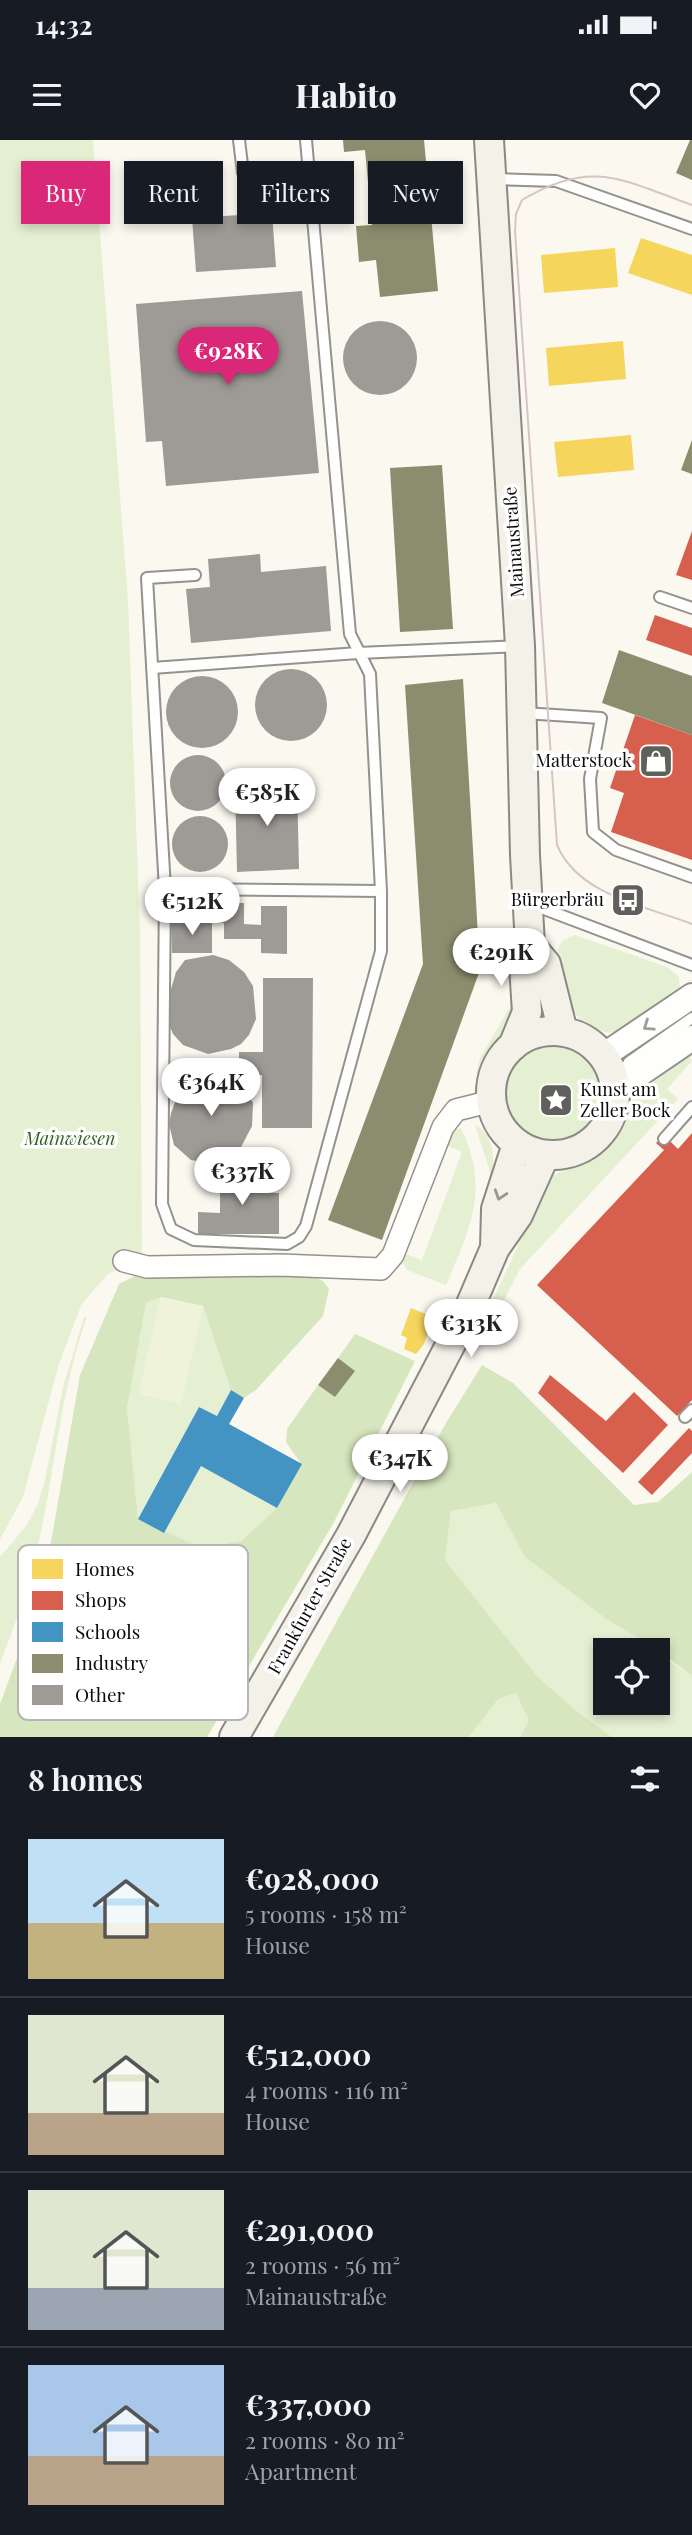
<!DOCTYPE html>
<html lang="en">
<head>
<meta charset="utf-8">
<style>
	:root { --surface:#171b24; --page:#20242c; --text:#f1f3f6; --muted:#9ea1a6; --line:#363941; --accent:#db2777 }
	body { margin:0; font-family:"Playfair Display",serif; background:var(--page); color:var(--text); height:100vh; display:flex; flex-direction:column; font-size:26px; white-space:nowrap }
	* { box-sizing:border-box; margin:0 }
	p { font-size:23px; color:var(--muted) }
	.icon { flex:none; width:38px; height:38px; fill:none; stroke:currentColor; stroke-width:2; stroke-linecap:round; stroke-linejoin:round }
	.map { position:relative; height:1597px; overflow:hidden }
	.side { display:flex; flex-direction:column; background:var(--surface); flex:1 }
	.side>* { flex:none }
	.guide { position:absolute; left:21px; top:21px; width:651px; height:63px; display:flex; gap:14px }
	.controls { position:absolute; left:593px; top:1498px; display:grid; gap:14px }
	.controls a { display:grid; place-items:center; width:77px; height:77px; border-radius:0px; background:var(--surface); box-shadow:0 4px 10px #0003; font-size:35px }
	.price { position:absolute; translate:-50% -60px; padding:0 16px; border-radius:24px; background:#fff; color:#222; font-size:23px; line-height:46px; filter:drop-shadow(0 2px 4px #0008) }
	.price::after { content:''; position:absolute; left:50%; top:42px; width:21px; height:16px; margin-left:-10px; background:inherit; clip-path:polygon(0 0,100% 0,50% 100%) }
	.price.active { background:var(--accent); color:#fff }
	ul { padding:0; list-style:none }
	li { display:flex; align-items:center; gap:21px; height:175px; padding:0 28px }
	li+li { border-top:2px solid var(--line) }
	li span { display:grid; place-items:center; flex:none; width:196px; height:140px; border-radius:0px; color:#555 }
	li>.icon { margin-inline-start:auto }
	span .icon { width:84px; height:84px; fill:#fffc; stroke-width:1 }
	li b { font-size:30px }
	h2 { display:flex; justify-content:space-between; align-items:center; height:84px; padding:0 28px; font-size:30px }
	.tag { padding:0 24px; border-radius:0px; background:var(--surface); box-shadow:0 4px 10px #0003; font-size:24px; line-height:63px }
	.tag.active { background:var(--accent); color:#fff }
	.status { display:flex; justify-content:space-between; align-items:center; height:49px; padding:0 35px; background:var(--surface); direction:ltr }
	.status svg { height:19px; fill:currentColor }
	header { display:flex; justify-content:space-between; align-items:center; height:91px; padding:0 28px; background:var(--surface); font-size:32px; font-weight:800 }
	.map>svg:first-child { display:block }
	.green { fill:#e5efd1 }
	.forest { fill:#d6e6be }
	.pitch { fill:#eef3da }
	.homes { fill:#f6d55c }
	.shops { fill:#d6604d }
	.schools { fill:#4393c3 }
	.industry { fill:#8c8c6e }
	.building { fill:#9e9a96 }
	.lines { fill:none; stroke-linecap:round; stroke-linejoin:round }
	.service-casing { stroke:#94928f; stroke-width:14 }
	.minor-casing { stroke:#94928f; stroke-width:24 }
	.tertiary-casing { stroke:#94928f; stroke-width:28 }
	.secondary-casing { stroke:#8a8985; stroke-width:32 }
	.service { stroke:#fefefd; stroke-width:10 }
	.minor { stroke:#fefefd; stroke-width:21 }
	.tertiary { stroke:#fefefd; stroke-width:24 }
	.secondary { stroke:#f4f2e8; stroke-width:28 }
	.tram { stroke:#d6c5c6; stroke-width:2 }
	.oneway { stroke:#9d9d9d }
	.oneway2 { stroke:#979690 }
	.labels { text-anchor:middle; stroke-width:7; stroke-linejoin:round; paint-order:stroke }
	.street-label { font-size:18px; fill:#0c0c0c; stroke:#fff }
	.poi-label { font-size:18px; fill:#0c0c0c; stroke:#fff; text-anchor:end }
	.park-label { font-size:18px; font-style:italic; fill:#30621e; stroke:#fff }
	.key { fill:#fff; stroke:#b6b6b6; stroke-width:2 }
	.key-label { font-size:19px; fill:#0c0c0c }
</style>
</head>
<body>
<div class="status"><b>14:32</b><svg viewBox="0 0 49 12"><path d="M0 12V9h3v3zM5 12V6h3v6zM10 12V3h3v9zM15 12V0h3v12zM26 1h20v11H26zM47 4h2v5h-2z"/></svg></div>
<header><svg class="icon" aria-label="menu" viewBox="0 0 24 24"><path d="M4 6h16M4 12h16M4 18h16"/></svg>Habito<svg class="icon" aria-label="heart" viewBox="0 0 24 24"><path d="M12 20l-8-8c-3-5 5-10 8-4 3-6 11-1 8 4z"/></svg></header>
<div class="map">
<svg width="692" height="1597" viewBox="0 0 692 1597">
	<rect width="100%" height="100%" fill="#fbf8f0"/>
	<path class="green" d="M0 0H93L128 461 140 793 142 1117 108 1134 81 1165 58 1227 23 1357 0 1399Z
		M575 795 667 827 679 837 680 852 616 893C578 892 567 865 560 834 558 822 555 812 562 801Z
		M517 855 507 891 493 907 476 935 480 918Z
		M502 954a51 51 0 1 1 102 0a51 51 0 1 1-102 0Z
		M689 916 692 921 667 949 678 959 520 1129 498 1172 488 1170 548 1042 554 1035 602 1013 618 993 635 955Z
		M475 985C494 995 495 1018 492 1038Z
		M461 988C490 1050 471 1086 446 1145L407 1130 403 1123 405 1114 422 1120 462 1012 445 1005 452 991Z
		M161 1157 139 1254 181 1263 203 1166 231 1250 217 1276 199 1267 138 1378 127 1268 146 1163Z
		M84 1177H87C61 1248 56 1323 40 1397 31 1440 16 1482 0 1524V1417L27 1385 38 1363 45 1340 63 1247Z
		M201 1326 277 1368 241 1401 200 1408 164 1393Z
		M496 1363 525 1417 654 1510H606V1563H658V1513L692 1536V1597H612L575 1570 537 1536 445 1420 451 1371Z
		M517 1553 529 1580 520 1597H469L498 1558Z"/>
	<path class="forest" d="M165 1134 309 1135 323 1141 329 1149 323 1176 256 1250 244 1258 231 1250 203 1166 161 1157 146 1163 127 1268 138 1378 200 1408 241 1401 277 1368 301 1324 286 1302 287 1289 318 1245 335 1257 354 1232 338 1218 355 1194 415 1221 333 1384 207 1597H0V1564L30 1483 47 1425 80 1235 119 1144 137 1135Z
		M482 1225 513 1243 634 1365 658 1362 692 1332V1536L658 1510 608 1480 525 1417 496 1363 451 1371 445 1420 537 1536 575 1570 612 1597H520L529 1580 516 1553 498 1559 469 1597H273L446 1283Z"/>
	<path class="pitch" d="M161 1157 203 1166 181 1264 139 1254Z"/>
	<path class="homes" d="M641 98 692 115V155L628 133Z
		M615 108 618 147 544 153 541 115Z
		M623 201 626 239 549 246 546 208Z
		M631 295 634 330 558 337 554 302Z
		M411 1168 433 1177 424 1204 416 1214 404 1209 407 1198 401 1195Z"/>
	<path class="shops" d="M692 391V440L676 435Z
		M655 475 692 488V516L646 500Z
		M635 575 692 595V720L611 692 624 653 610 648Z
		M692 993V1260L677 1276 537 1145 664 1010 656 1003 664 995 678 1009Z
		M550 1235 606 1281 634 1252 668 1285 623 1333 538 1253Z
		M689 1288 692 1291V1313L652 1355 638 1342Z"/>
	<path class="schools" d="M231 1250 244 1258 229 1284 302 1324 277 1368 201 1326 164 1393 138 1379 199 1267 217 1276Z"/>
	<path class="industry" d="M343 0H424L438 151 380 157 376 120 359 122 356 86 372 85 365 10 344 12Z
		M690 0H692V40L676 33Z
		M692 300V334L681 330Z
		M442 325 453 489 400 492 390 328Z
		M619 510 692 536V595L602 563Z
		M463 539 480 830 382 1100 328 1080 423 824 405 545Z
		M338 1218 355 1231 335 1257 318 1245Z"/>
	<path class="building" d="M272 73 276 127 196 132 192 78Z
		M302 151 319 333 166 346 162 301 146 302 136 164Z
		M343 218a37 37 0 1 1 74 0a37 37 0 1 1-74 0Z
		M260 414 261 432 326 426 331 491 191 503 186 449 210 447 208 419Z
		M255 565a36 36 0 1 1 72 0a36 36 0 1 1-72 0Z
		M166 572a36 36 0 1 1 72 0a36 36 0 1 1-72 0Z
		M170 643a28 28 0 1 1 56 0a28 28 0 1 1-56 0Z
		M297 644 299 729 237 732 235 646Z
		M172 704a28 28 0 1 1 56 0a28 28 0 1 1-56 0Z
		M217 763H244V784L261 785V766H287V814L261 813V799H224V783H217Z
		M171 782H212V813H172Z
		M213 815 229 820 244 832 253 846 256 879 249 895 241 904 231 909 208 914 183 905 173 894 167 879V863L176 832 185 820Z
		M263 838H313L312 988H262V935H239V912H263Z
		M220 933 236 941 246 951 253 963 252 986 240 1009 227 1018 213 1024 191 1020 174 1005 169 984 171 973 177 957 194 937Z
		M220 1031H262L261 1053H279V1094H198V1072L220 1073Z"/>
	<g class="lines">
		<g class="service-casing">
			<path id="service" d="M239 0 243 33
				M494 39 556 41 692 89
				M195 435 147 438 165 749 381 751 370 534 350 494 306 0
				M660 457 692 468
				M152 528 358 513 520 506
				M524 573 601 578 590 639 593 692 616 710 692 737
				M165 749 162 1064 171 1089 194 1100 287 1104 299 1097 306 1086 381 811V751
				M531 764 692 825
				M619 940 629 922 692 878
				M664 999 692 967
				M685 1277 692 1270"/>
		</g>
		<g class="minor-casing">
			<path id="minor" d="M124 1121 147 1127 280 1125 381 1129 393 1115 443 987 456 970 492 961"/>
		</g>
		<g class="tertiary-casing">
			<path id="tertiary" d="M603 916 692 856
				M614 942 629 941 692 898"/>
		</g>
		<g class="secondary-casing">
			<path id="secondary" d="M489 0 520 506 525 715 530 805 524 826 527 872 513 906
				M530 805 546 824 563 892
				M491 953a62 62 0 1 1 124 0a62 62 0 1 1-124 0Z
				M495 1108 496 1069 517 1004
				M234 1597 351 1395 468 1171 495 1108 518 1075 545 1015"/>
		</g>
		<use href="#service" class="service"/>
		<use href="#minor" class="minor"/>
		<use href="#tertiary" class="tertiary"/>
		<use href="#secondary" class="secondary"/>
		<path class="tram" d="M692 65C622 40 592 18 522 60L516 74 515 91 557 705C578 755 645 766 692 784"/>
	</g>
	<defs><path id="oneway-chevron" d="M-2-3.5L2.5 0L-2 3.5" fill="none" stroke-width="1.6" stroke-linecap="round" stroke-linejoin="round" transform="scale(1.75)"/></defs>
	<use class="oneway" href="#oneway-chevron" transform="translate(648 886) rotate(146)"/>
	<use class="oneway2" href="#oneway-chevron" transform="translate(500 1055) rotate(108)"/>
	<defs>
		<g id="shop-square" transform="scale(1.75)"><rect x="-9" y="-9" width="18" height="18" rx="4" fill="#605f5c" stroke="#fff"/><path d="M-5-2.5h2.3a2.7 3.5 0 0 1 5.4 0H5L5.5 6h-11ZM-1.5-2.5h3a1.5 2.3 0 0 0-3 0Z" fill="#fff"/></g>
		<g id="bus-square" transform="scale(1.75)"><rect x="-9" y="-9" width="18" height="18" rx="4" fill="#605f5c" stroke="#fff"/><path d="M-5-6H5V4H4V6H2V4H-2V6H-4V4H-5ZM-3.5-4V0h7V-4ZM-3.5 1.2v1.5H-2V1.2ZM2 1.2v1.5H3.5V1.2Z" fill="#fff"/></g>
		<g id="sight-square" transform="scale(1.75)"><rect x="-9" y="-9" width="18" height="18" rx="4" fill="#605f5c" stroke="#fff"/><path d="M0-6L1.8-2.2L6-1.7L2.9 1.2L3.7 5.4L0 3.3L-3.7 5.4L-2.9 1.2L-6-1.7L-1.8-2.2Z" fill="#fff"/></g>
	</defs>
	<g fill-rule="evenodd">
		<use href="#shop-square" x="656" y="621"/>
		<use href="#bus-square" x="628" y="760"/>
		<use href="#sight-square" x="556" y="960"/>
	</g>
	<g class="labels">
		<g class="street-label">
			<text transform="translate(514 402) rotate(-94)" y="6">Mainaustraße</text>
			<text transform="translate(310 1466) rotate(-61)" y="6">Frankfurter Straße</text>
		</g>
		<g class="poi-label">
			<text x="632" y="627">Matterstock</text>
			<text x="604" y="766">Bürgerbräu</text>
			<text x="580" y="956" text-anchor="start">Kunst am<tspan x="580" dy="21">Zeller Bock</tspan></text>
		</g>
		<g class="park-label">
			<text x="70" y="1005">Mainwiesen</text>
		</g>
	</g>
	<rect x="18" y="1405" width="230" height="175" rx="10" class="key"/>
	<rect x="32" y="1419" width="31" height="20" fill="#f6d55c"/>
	<rect x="32" y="1451" width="31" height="19" fill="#d6604d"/>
	<rect x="32" y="1482" width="31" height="20" fill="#4393c3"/>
	<rect x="32" y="1514" width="31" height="19" fill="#8c8c6e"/>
	<rect x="32" y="1545" width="31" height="20" fill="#9e9a96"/>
	<g class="key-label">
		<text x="75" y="1436">Homes</text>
		<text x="75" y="1467">Shops</text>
		<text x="75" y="1499">Schools</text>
		<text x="75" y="1530">Industry</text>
		<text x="75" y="1562">Other</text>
	</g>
</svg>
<div class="controls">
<a><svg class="icon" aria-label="locate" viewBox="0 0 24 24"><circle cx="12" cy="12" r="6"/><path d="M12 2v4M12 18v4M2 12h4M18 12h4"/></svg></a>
</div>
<b class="price active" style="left:228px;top:247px">€928K</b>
<b class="price" style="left:267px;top:688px">€585K</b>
<b class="price" style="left:192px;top:797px">€512K</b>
<b class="price" style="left:501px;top:848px">€291K</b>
<b class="price" style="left:211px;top:978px">€364K</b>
<b class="price" style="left:242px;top:1067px">€337K</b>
<b class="price" style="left:471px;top:1219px">€313K</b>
<b class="price" style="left:400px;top:1354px">€347K</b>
<div class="guide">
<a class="tag active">Buy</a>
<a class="tag">Rent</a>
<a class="tag">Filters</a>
<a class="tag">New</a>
</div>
</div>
<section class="side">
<h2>8 homes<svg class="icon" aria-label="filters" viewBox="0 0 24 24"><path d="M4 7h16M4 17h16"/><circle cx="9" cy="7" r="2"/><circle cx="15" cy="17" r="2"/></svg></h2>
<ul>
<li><span style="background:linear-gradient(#bfe0f5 60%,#c2b280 0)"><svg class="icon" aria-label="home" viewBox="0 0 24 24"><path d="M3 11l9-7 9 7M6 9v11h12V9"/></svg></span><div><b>€928,000</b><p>5 rooms · 158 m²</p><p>House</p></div></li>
<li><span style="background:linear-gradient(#dfe7d0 70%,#b9a48a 0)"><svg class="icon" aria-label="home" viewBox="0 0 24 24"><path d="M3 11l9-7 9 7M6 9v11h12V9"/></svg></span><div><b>€512,000</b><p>4 rooms · 116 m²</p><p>House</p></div></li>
<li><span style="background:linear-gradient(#dfe7d0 70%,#9aa5b1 0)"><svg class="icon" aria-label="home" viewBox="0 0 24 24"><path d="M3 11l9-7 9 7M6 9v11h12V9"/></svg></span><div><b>€291,000</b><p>2 rooms · 56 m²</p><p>Mainaustraße</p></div></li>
<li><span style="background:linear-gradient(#a9c7e8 65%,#b9a48a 0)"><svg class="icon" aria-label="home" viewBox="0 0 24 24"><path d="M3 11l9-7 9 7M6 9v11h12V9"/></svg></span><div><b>€337,000</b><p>2 rooms · 80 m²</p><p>Apartment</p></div></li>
</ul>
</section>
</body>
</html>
